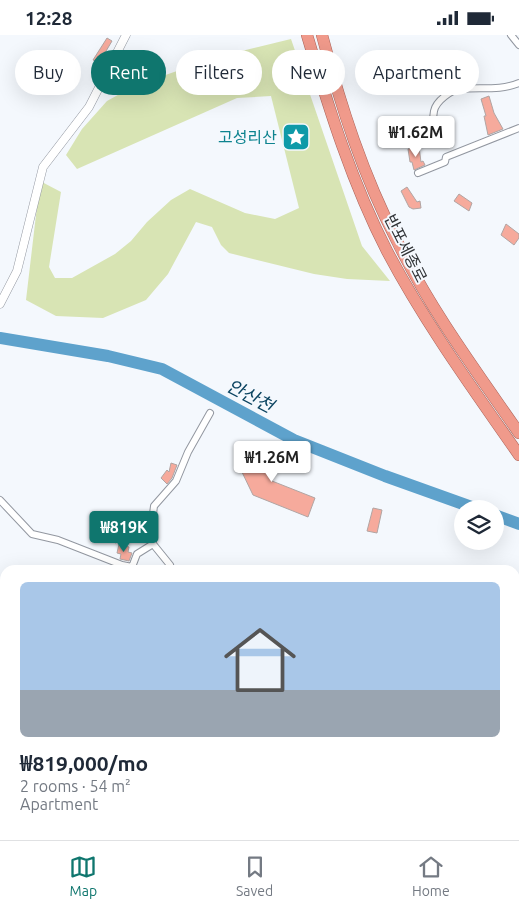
<!DOCTYPE html>
<html lang="en">
<head>
<meta charset="utf-8">
<style>
	:root { --surface:#fff; --page:#f6f6f7; --text:#1f2937; --muted:#747a83; --line:#e0e1e3; --accent:#0f766e }
	body { margin:0; font-family:Ubuntu,"Noto Sans KR",sans-serif; background:var(--page); color:var(--text); height:100vh; display:flex; flex-direction:column; font-size:19px; white-space:nowrap }
	* { box-sizing:border-box; margin:0 }
	p { font-size:16px; color:var(--muted) }
	.icon { flex:none; width:28px; height:28px; fill:none; stroke:currentColor; stroke-width:2; stroke-linecap:round; stroke-linejoin:round }
	.map { position:relative; flex:1; overflow:hidden }
	.side { position:absolute; left:0px; top:530px; width:520px; height:275px; display:flex; flex-direction:column; background:var(--surface); border-radius:15px 15px 0 0; box-shadow:0 5px 20px #0002 }
	.side>* { flex:none }
	.guide { position:absolute; left:15px; top:15px; width:490px; height:45px; display:flex; gap:10px }
	.buttons { position:absolute; left:454px; top:465px; display:grid; gap:10px }
	.buttons a { display:grid; place-items:center; width:50px; height:50px; border-radius:50%; background:var(--surface); box-shadow:0 5px 20px #0002; font-size:25px }
	.price { position:absolute; translate:-50% -42px; padding:0 11px; border-radius:5px; background:#fff; color:#222; font-size:16px; line-height:32px; filter:drop-shadow(0 1px 2px #0008) }
	.price::after { content:''; position:absolute; left:50%; top:30px; width:15px; height:11px; margin-left:-8px; background:inherit; clip-path:polygon(0 0,100% 0,50% 100%) }
	.price.current { background:var(--accent); color:#fff }
	ul { padding:0; list-style:none }
	li { display:grid; align-content:center; gap:10px; height:265px; padding:0 20px }
	li span { display:grid; place-items:center; height:155px; border-radius:8px; color:#555 }
	li>.icon { margin-inline-start:auto }
	span .icon { width:90px; height:90px; fill:#fffc; stroke-width:1 }
	li b { font-size:21px }
	.chip { padding:0 18px; border-radius:22px; background:var(--surface); box-shadow:0 5px 20px #0002; font-size:18px; line-height:45px }
	.chip.current { background:var(--accent); color:#fff }
	.status { display:flex; justify-content:space-between; align-items:center; height:35px; padding:0 25px; background:var(--surface); direction:ltr }
	.status svg { height:14px; fill:currentColor }
	.dock { display:flex; justify-content:space-around; align-items:center; height:70px; border-top:1px solid var(--line); background:var(--surface); font-size:14px; color:var(--muted) }
	.dock a { display:grid; justify-items:center; gap:2px }
	.dock .current { color:var(--accent) }
	.map>svg:first-child { display:block }
	.green { fill:#d8e4b4 }
	.lines { fill:none; stroke-linecap:round; stroke-linejoin:round }
	.river { stroke:#5ea2cc; stroke-width:12 }
	.building { fill:#f6aa9c; stroke:#b1a5a3 }
	.minor-casing { stroke:#9297a0; stroke-width:8 }
	.tertiary-casing { stroke:#9297a0; stroke-width:9 }
	.trunk-casing { stroke:#aa645a; stroke-width:12 }
	.minor { stroke:#fff; stroke-width:6 }
	.tertiary { stroke:#fff; stroke-width:8 }
	.trunk { stroke:#f09a8b; stroke-width:11 }
	.labels { text-anchor:middle; stroke-width:4; stroke-linejoin:round; paint-order:stroke }
	.culture-label { font-size:16px; fill:#0d838f; stroke:#f4f8fd; text-anchor:end }
	.street-label { font-size:16px; fill:#2e3134; stroke:#f4f8fd }
	.water-label { font-size:18px; font-style:italic; fill:#0a4360; stroke:#f4f8fd }
</style>
</head>
<body>
<div class="status"><b>12:28</b><svg viewBox="0 0 49 12"><path d="M0 12V9h3v3zM5 12V6h3v6zM10 12V3h3v9zM15 12V0h3v12zM26 1h20v11H26zM47 4h2v5h-2z"/></svg></div>
<div class="map">
<svg width="519" height="805" viewBox="0 0 519 805">
	<rect width="100%" height="100%" fill="#f4f8fd"/>
	<path class="green" d="M291 4 362 211 390 246 347 244 314 239 229 218 221 210 212 192 196 187 168 239 146 265 103 283 56 281 26 265 40 146 61 157 49 232 55 243H72L115 219 131 206 147 187 171 165 190 154 245 178 275 184 299 173 271 61 237 63 77 134 66 120 82 94 107 66 134 51 217 22Z"/>
	<g class="lines">
		<path class="river" d="M0 303 108 321 162 334 294 405 385 441 477 474
			M495 480 519 489"/>
	</g>
	<path class="building" d="M107 3 112 6 99 28 93 25Z
		M489 61 494 78 503 94 488 100 484 81H486L481 64Z
		M419 112 421 127 423 126 425 130 414 135 412 127H410L408 114Z
		M407 152 417 167 420 166 421 173 413 174 409 172 401 156Z
		M459 159 472 168 469 176 454 166Z
		M506 189 519 199V203L514 210 501 200Z
		M253 409 264 414 275 422 272 428 278 431 272 446 315 463 308 482 253 460 241 435Z
		M171 428 177 430 172 443 167 449 161 443 167 435 169 437Z
		M373 473 382 475 377 498 367 496Z
		M113 488 123 492 116 508 106 504 110 490 112 491Z
		M119 509 129 512 128 517 132 518 129 526 120 524 121 519 117 518Z"/>
	<g class="lines">
		<g class="minor-casing">
			<path id="minor" d="M511 0 519 10
				M415 103 424 105 430 103C435 91 432 86 434 76 436 66 451 55 460 54 481 52 499 56 519 48
				M418 138 445 127 446 122 519 93
				M0 465 32 499 58 505 122 530 132 532 137 519 153 509 151 495 154 471 176 446 188 417 210 378
				M153 509 170 530
				M238 805 246 800"/>
		</g>
		<g class="tertiary-casing">
			<path id="tertiary" d="M0 269 17 236 43 132 89 72 126 0
				M0 654 5 657
				M259 800 268 805"/>
		</g>
		<g class="trunk-casing">
			<path id="trunk" d="M307 0C329 74 352 148 387 216 425 288 473 354 519 420
				M322 0C341 72 363 140 397 206 430 274 476 336 519 398"/>
		</g>
		<use href="#minor" class="minor"/>
		<use href="#tertiary" class="tertiary"/>
		<use href="#trunk" class="trunk"/>
	</g>
	<defs>
		<g id="sight-square" transform="scale(1.4375)"><rect x="-9" y="-9" width="18" height="18" rx="4" fill="#0f9aa8" stroke="#f4f8fd"/><path d="M0-6L1.8-2.2L6-1.7L2.9 1.2L3.7 5.4L0 3.3L-3.7 5.4L-2.9 1.2L-6-1.7L-1.8-2.2Z" fill="#fff"/></g>
	</defs>
	<g fill-rule="evenodd">
		<use href="#sight-square" x="296" y="102"/>
	</g>
	<g class="labels">
		<g class="culture-label">
			<text x="277" y="108">고성리산</text>
		</g>
		<g class="street-label">
			<text transform="translate(406 213) rotate(63)" y="6">반포세종로</text>
		</g>
		<g class="water-label">
			<text transform="translate(250 361) rotate(28)" y="6">안산천</text>
		</g>
	</g>
</svg>
<div class="buttons">
<a><svg class="icon" aria-label="layers" viewBox="0 0 24 24"><path d="M12 4l9 5-9 5-9-5zM3 14l9 5 9-5"/></svg></a>
</div>
<b class="price" style="left:416px;top:123px">₩1.62M</b>
<b class="price" style="left:272px;top:448px">₩1.26M</b>
<b class="price current" style="left:124px;top:518px">₩819K</b>
<div class="guide">
<a class="chip">Buy</a>
<a class="chip current">Rent</a>
<a class="chip">Filters</a>
<a class="chip">New</a>
<a class="chip">Apartment</a>
</div>
<section class="side">
<ul>
<li><span style="background:linear-gradient(#a9c7e8 70%,#9aa5b1 0)"><svg class="icon" aria-label="home" viewBox="0 0 24 24"><path d="M3 11l9-7 9 7M6 9v11h12V9"/></svg></span><div><b>₩819,000/mo</b><p>2 rooms · 54 m²</p><p>Apartment</p></div></li>
</ul>
</section>
</div>
<nav class="dock">
<a class="current"><svg class="icon" aria-label="map" viewBox="0 0 24 24"><path d="M3 6l6-2 6 2 6-2v14l-6 2-6-2-6 2zM9 4v14M15 6v14"/></svg>Map</a>
<a><svg class="icon" aria-label="saved" viewBox="0 0 24 24"><path d="M7 4h10v16l-5-4-5 4z"/></svg>Saved</a>
<a><svg class="icon" aria-label="home" viewBox="0 0 24 24"><path d="M3 11l9-7 9 7M6 9v11h12V9"/></svg>Home</a>
</nav>
</body>
</html>
